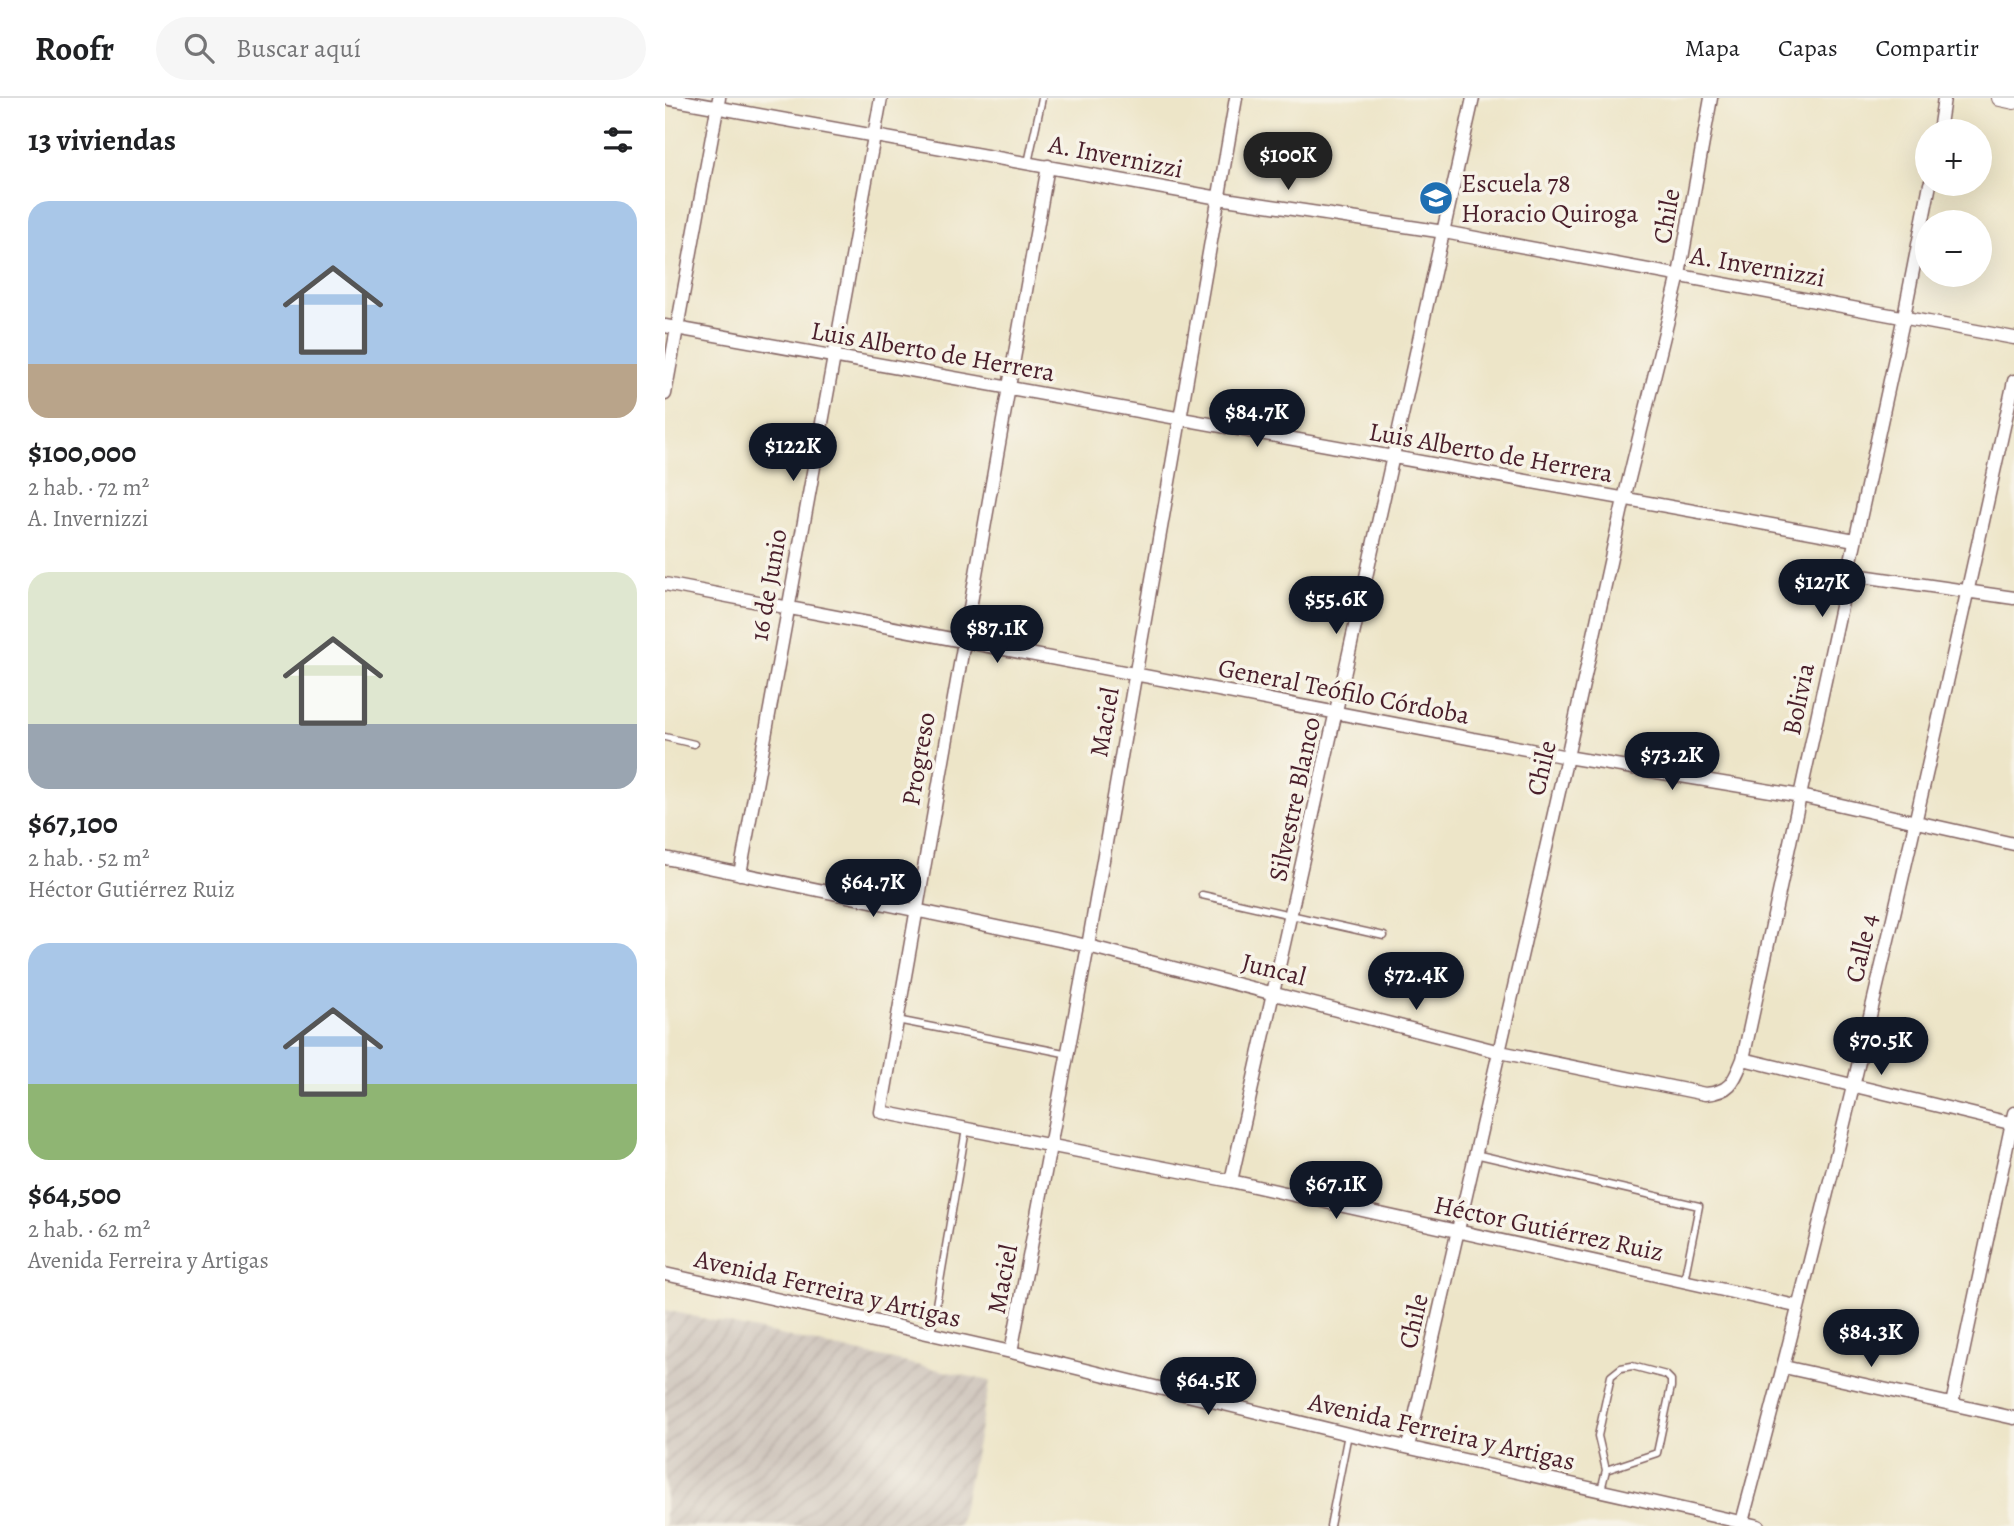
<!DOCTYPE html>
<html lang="es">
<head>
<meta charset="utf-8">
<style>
	:root { --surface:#fff; --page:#f6f6f6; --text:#202124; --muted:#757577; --line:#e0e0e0; --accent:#111827 }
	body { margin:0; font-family:Alegreya,serif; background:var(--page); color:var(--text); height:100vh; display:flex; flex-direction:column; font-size:26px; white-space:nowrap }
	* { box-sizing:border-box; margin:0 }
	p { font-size:23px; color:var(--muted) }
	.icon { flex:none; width:38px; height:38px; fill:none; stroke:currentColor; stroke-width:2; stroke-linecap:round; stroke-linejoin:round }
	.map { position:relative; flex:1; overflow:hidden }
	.sheet { display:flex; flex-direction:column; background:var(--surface); width:665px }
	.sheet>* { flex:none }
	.controls { position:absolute; left:1250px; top:21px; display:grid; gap:14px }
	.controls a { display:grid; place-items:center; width:77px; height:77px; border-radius:50%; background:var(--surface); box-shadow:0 7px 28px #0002; font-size:35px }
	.price { position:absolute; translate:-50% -60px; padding:0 16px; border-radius:24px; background:var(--accent); color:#fff; font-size:23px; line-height:46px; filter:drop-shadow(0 2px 4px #0008) }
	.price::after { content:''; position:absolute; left:50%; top:42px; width:21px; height:16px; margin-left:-10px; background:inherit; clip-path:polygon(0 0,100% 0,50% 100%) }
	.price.active { background:#222; color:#fff }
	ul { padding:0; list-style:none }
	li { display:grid; align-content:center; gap:14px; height:371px; padding:0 28px }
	li span { display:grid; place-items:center; height:217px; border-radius:21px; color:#555 }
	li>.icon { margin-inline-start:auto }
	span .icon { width:126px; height:126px; fill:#fffc; stroke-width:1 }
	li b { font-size:30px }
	h2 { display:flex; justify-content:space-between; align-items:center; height:84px; padding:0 28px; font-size:30px }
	header { display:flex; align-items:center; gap:42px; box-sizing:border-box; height:98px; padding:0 35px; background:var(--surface); border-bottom:2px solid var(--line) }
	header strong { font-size:33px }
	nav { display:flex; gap:38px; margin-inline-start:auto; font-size:24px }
	.search { width:490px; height:63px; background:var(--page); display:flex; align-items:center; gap:18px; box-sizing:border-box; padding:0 24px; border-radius:38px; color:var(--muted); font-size:26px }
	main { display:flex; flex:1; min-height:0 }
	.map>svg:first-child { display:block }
	.industrial { fill:url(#industrial-furrows) }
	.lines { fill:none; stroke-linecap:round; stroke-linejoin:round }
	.service-casing { stroke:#836462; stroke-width:9 }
	.minor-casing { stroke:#836462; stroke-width:15 }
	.tertiary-casing { stroke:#836462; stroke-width:18 }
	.service { stroke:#fff; stroke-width:6 }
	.minor { stroke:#fff; stroke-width:12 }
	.tertiary { stroke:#fff; stroke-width:16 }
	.labels { text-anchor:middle; stroke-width:7; stroke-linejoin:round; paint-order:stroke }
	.street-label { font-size:26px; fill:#4a1f2b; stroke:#f7f3e8 }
	.poi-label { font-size:26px; fill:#4a1f2b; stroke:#f7f3e8; text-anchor:start }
</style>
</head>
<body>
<header>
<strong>Roofr</strong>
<div class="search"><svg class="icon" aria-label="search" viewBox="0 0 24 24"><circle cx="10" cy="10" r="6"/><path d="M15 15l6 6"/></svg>Buscar aquí</div>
<nav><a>Mapa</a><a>Capas</a><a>Compartir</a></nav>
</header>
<main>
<section class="sheet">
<h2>13 viviendas<svg class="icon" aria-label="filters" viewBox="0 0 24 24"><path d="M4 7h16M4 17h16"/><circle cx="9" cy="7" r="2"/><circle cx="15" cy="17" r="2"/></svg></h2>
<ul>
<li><span style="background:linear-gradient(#a9c7e8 75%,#b9a48a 0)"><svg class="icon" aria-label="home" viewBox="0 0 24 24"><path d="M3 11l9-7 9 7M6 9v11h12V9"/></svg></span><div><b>$100,000</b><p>2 hab. · 72 m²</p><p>A. Invernizzi</p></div></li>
<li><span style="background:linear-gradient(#dfe7d0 70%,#9aa5b1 0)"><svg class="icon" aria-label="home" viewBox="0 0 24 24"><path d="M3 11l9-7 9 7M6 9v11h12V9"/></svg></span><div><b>$67,100</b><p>2 hab. · 52 m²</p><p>Héctor Gutiérrez Ruiz</p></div></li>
<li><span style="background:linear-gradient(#a9c7e8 65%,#8fb573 0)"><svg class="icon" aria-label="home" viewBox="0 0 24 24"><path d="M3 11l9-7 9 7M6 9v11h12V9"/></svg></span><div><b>$64,500</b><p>2 hab. · 62 m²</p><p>Avenida Ferreira y Artigas</p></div></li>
</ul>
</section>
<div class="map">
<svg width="1349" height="1428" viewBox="0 0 1349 1428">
	<defs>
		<pattern id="industrial-furrows" width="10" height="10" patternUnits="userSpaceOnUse" patternTransform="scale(1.75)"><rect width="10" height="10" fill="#ccc2b9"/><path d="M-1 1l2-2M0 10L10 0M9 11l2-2" fill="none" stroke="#b1a69f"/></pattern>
	</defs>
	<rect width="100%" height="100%" fill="#f7f3e8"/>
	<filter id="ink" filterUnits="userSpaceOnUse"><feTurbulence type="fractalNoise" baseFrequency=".0143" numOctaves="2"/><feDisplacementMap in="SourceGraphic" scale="14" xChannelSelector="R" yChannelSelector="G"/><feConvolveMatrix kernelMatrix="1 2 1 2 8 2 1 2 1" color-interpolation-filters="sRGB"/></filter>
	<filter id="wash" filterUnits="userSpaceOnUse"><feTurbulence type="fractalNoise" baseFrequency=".00686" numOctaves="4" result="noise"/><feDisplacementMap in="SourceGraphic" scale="28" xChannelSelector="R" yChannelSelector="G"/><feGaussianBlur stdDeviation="1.57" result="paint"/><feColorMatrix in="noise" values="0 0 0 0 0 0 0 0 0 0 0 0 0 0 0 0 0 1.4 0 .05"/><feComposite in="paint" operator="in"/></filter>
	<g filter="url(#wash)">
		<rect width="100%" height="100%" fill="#ede5c8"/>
		<path class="industrial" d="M0 1212 325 1283 294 1428H0Z"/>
	</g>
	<g filter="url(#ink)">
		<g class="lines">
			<g class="service-casing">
				<path id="service" d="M363 65 377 0
					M0 639 29 646
					M537 797 719 838
					M232 922 404 956
					M810 1056 1034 1108 1019 1183
					M266 1236 301 1031
					M936 1392 941 1372 933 1338 946 1278 956 1270 967 1268 1001 1277 1006 1282V1289L992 1355 941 1372
					M665 1428 683 1336"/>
			</g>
			<g class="minor-casing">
				<path id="minor" d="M0 0 554 100 779 134 1349 240
					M1274 33 1279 0
					M383 68 216 1014 566 1083 1131 1208
					M0 228 1190 442
					M0 296 54 0
					M1183 476 1349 500
					M0 486 902 659 1136 698 1349 746
					M0 760 423 848 835 954 1040 996C1066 994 1069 983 1078 961L1239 218 1265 86
					M75 776 216 0
					M1078 961 1349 1026
					M566 1083 808 0
					M0 1176 346 1254 683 1336 1093 1428
					M346 1254 423 848 571 0
					M1119 1269 1349 1320
					M1287 1306 1349 1015
					M743 1349 902 659 959 401 1014 177 1046 0
					M1077 1424C1179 1047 1265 665 1349 283"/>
			</g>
			<g class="tertiary-casing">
				<path id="tertiary" d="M1335 0 1349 3"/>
			</g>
			<use href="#service" class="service"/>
			<use href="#minor" class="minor"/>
			<use href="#tertiary" class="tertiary"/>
		</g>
	</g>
	<defs>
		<g id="school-disc" transform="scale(1.75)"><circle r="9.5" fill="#1f6fb2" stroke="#f7f3e8"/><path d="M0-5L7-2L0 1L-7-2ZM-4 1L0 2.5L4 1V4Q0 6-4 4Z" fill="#fff"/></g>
	</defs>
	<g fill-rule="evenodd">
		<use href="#school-disc" x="771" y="100"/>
	</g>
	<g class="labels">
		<g class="street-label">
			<text transform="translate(451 58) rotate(11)" y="9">A. Invernizzi</text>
			<text transform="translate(1001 118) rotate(-80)" y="9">Chile</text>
			<text transform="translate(1093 168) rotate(10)" y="9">A. Invernizzi</text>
			<text transform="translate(268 253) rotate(10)" y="9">Luis Alberto de Herrera</text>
			<text transform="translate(826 354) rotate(10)" y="9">Luis Alberto de Herrera</text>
			<text transform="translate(103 487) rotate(-80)" y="9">16 de Junio</text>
			<text transform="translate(679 593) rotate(11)" y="9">General Teófilo Córdoba</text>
			<text transform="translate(1133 601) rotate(-78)" y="9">Bolivia</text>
			<text transform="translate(439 624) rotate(-80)" y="9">Maciel</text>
			<text transform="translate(253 661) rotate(-80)" y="9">Progreso</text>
			<text transform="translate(876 670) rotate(-77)" y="9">Chile</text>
			<text transform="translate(629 701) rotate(-78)" y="9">Silvestre Blanco</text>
			<text transform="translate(1196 850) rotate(-77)" y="9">Calle 4</text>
			<text transform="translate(609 871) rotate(14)" y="9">Juncal</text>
			<text transform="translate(884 1130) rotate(12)" y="9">Héctor Gutiérrez Ruiz</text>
			<text transform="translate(337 1181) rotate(-79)" y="9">Maciel</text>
			<text transform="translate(163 1190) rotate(13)" y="9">Avenida Ferreira y Artigas</text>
			<text transform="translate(748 1223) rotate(-77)" y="9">Chile</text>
			<text transform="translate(777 1333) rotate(13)" y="9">Avenida Ferreira y Artigas</text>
		</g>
		<g class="poi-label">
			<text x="796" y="94">Escuela 78<tspan x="796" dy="30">Horacio Quiroga</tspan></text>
		</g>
	</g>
</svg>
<div class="controls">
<a>+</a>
<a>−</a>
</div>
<b class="price active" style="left:623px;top:94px">$100K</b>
<b class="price" style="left:592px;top:351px">$84.7K</b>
<b class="price" style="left:128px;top:385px">$122K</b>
<b class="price" style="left:1157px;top:521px">$127K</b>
<b class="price" style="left:671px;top:538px">$55.6K</b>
<b class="price" style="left:332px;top:567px">$87.1K</b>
<b class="price" style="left:1007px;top:694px">$73.2K</b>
<b class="price" style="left:208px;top:821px">$64.7K</b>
<b class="price" style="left:751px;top:914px">$72.4K</b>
<b class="price" style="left:1216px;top:979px">$70.5K</b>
<b class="price" style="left:671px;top:1123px">$67.1K</b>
<b class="price" style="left:1206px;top:1271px">$84.3K</b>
<b class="price" style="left:543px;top:1319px">$64.5K</b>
</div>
</main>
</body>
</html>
